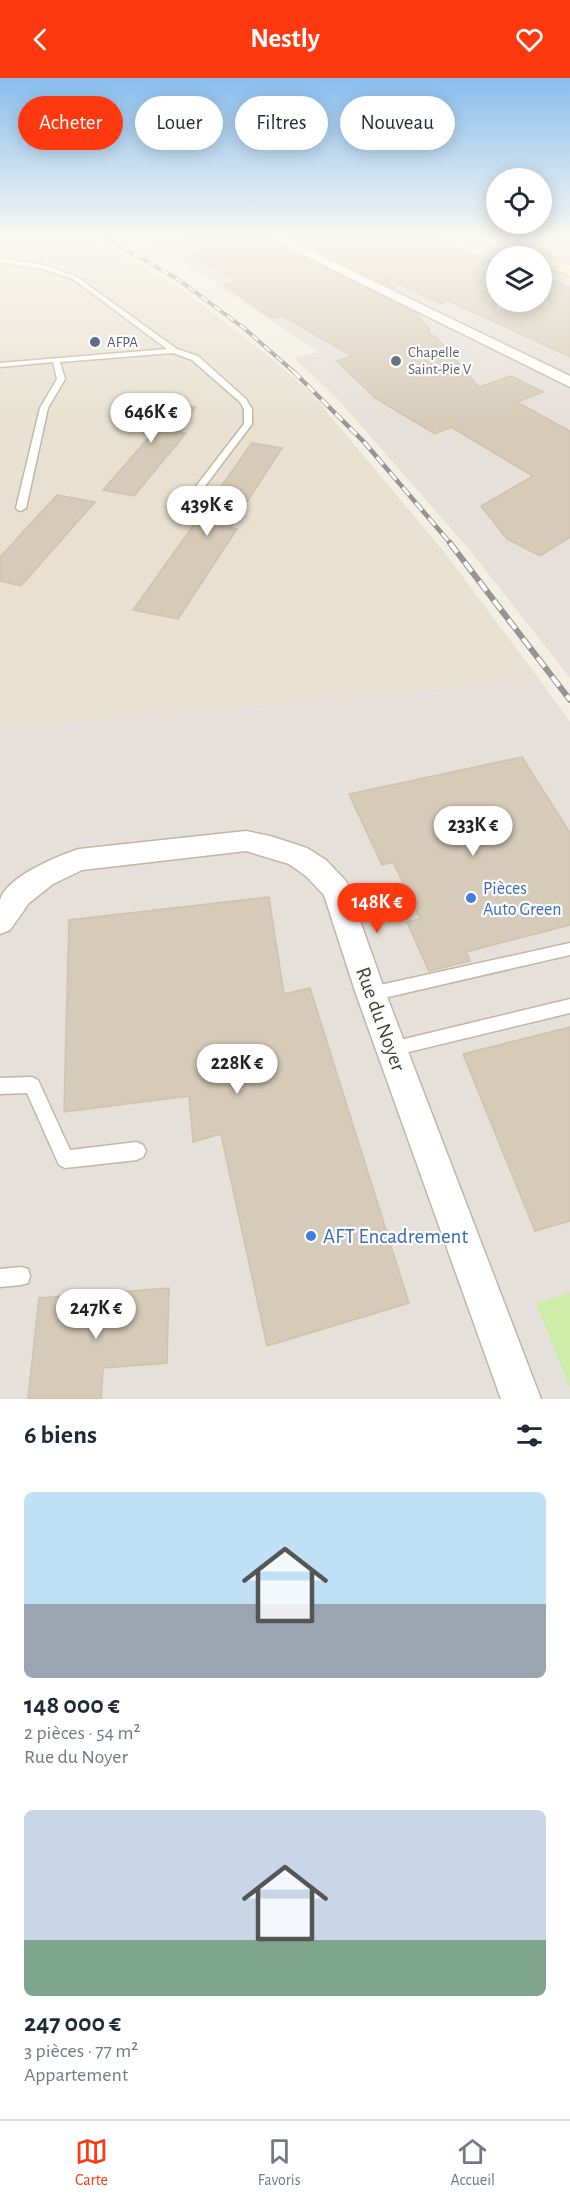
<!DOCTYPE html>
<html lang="fr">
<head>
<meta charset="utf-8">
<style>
	:root { --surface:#fff; --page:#f2f2f3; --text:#1f2937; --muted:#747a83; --line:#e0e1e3; --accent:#ff390f }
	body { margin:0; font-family:"Alegreya Sans",sans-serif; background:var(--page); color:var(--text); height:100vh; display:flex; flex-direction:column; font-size:22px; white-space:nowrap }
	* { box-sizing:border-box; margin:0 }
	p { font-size:20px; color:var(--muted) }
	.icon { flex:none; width:33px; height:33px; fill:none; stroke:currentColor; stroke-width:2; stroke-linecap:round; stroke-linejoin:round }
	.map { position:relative; height:1321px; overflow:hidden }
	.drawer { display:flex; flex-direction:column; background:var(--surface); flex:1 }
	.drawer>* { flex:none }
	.banner { position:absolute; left:18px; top:18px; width:534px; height:54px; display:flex; gap:12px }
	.controls { position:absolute; left:486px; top:90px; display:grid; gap:12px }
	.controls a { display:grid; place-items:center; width:66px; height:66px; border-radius:50%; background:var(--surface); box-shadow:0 3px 15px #0003; font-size:30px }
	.price { position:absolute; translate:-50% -51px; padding:0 14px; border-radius:21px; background:#fff; color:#222; font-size:20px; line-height:39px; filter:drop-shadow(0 2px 3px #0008) }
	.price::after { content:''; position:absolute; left:50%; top:36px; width:18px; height:14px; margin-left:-9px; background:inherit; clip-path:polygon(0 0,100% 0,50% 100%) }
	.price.on { background:var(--accent); color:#fff }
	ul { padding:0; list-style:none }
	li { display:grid; align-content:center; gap:12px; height:318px; padding:0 24px }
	li span { display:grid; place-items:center; height:186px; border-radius:9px; color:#555 }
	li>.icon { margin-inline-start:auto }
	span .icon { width:108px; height:108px; fill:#fffc; stroke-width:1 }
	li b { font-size:26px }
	h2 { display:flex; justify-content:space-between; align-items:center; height:72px; padding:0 24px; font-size:26px }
	.chip { padding:0 21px; border-radius:27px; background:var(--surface); box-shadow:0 3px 15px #0003; font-size:21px; line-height:54px }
	.chip.on { background:var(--accent); color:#fff }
	header { display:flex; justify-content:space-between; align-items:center; height:78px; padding:0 24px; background:var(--accent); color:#fff; font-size:27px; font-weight:700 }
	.menu { display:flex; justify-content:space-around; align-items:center; height:84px; border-top:2px solid var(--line); background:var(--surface); font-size:16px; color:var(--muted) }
	.menu a { display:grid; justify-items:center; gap:3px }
	.menu .on { color:var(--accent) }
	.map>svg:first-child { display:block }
	.residential { fill:#e8e1d1 }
	.industrial { fill:#e5e0d9; fill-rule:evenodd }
	.green { fill:#cceca8 }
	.parking { fill:#e3e1dc }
	.building { fill:#d6cbb8; stroke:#d1c3aa; stroke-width:1.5 }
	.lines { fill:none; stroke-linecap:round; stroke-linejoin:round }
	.lane-casing { stroke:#c0b7a5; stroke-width:3 }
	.street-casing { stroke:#c0b7a5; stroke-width:3 }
	.secondary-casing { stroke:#d7c68f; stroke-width:3 }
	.lane { fill:#fff; fill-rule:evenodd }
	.street { fill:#fff; fill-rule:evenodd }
	.secondary { fill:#fff2c2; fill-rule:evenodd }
	.rail-far2-casing { stroke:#949494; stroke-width:4 }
	.rail-far1-casing { stroke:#949494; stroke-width:4.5 }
	.rail-casing { stroke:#949494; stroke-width:6 }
	.rail-far2 { stroke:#fff; stroke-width:2; stroke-dasharray:8; stroke-linecap:butt }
	.rail-far1 { stroke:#fff; stroke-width:3; stroke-dasharray:10; stroke-linecap:butt }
	.rail { stroke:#fff; stroke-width:4; stroke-dasharray:12; stroke-linecap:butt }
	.service-dot { fill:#5c6f8a; stroke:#fff; stroke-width:2 }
	.worship-dot { fill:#6b7280; stroke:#fff; stroke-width:2 }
	.shop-dot { fill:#3f7fe0; stroke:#fff; stroke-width:2 }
	.labels { text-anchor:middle; stroke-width:4.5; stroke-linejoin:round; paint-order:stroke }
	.far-service-label { font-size:15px; fill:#4e5e75; stroke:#fff; text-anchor:start }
	.far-worship-label { font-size:15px; fill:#5b616d; stroke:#fff; text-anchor:start }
	.shop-label { font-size:18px; fill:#366cbe; stroke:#fff; text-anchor:start }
	.near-street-label { font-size:21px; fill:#463f33; stroke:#fff }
	.near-shop-label { font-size:21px; fill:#366cbe; stroke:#fff; text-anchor:start }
</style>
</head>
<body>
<header><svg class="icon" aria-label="back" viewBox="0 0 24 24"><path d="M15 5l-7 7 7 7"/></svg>Nestly<svg class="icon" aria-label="heart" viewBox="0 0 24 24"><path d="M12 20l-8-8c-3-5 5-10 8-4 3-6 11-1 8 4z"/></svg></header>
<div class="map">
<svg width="570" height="1321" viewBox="0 0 570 1321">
	<rect width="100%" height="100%" fill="#f3efe3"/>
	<path class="residential" d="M0 160H95L177 208 275 283 316 321 445 475 539 601 0 650Z"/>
	<path class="industrial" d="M145 160H570V600L469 471 335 318 294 280 319 274ZM496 178H542V224H496Z
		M539 601 570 644V1321H0V650Z"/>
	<path class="green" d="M570 1215V1310L536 1225Z"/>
	<path class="parking" d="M436 160H471L490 167 469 174Z"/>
	<path class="building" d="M185 160H267L416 235 430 252 428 255 437 260 479 309 511 298 543 314 517 324 570 353V459L540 478 507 461 481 428 533 398 451 349 435 356 375 320 337 283 352 278 283 238 273 240 264 235 225 207 238 203 188 175 206 171Z
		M289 160H436L496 185V235L531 224H542V198L570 209V279L445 221 442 226 385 199 396 211Z
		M146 321 196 329 176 353 186 355 134 418 103 412 151 357 143 355 151 346 127 342Z
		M252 365 282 370 230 450 237 451 178 541 133 532Z
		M57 417 95 424 21 508 0 503V479Z
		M522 679 570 755V847L466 874 470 883 429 893 407 844 420 841 393 784 382 787 349 716Z
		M269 819 284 916 310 910 409 1225 267 1268 221 1056 193 1064 189 1018 64 1034 69 842Z
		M570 949V1143L535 1153 463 976Z
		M169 1210 167 1285 103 1290 101 1321H28L39 1220Z"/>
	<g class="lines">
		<g class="lane-casing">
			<path id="lane" d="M0 180 44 187 77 199 177 271 198 278 246 321 252 331V346L181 440H175L173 438 244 346V331L240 324 192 282 173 275 60 284 65 301 48 330 26 430 21 433 18 432 16 430 40 330 57 301 53 284 0 289V285L167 271 73 201 43 191 0 184Z
				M570 865V877L371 923 366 921 363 916 366 911 371 909Z
				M570 921V935L392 978 386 976 384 971 386 966 392 964Z
				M32 999 38 1002 70 1072 137 1064 143 1067 146 1073 143 1079 137 1082 65 1090 59 1087 27 1015 0 1016V1000Z
				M21 1189 28 1191 30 1198 28 1205 21 1207 0 1209V1191Z"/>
		</g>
		<g class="street-casing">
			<path id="street" d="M269 160H284L570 298V309Z
				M246 753 270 758 307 770 326 782 346 803 386 916 541 1321H501L356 916 324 817 306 798 289 786 246 773 82 792 53 806 29 825 10 852 0 856C0 846 0 832 0 822 7 798 58 778 79 771Z"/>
		</g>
		<g class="secondary-casing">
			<path id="secondary" d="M480 160H502L570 187V198L542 187V178H520L482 163Z"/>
		</g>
		<use href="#lane" class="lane"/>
		<use href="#street" class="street"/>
		<use href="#secondary" class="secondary"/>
		<g class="rail-far2-casing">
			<path id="rail-far2" d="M106 160 179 202 245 251 295 295"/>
		</g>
		<g class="rail-far1-casing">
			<path id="rail-far1" d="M293 293 364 364 451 466"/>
		</g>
		<g class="rail-casing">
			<path id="rail" d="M450 465 570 622"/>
		</g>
		<use href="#rail-far2" class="rail-far2"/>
		<use href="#rail-far1" class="rail-far1"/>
		<use href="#rail" class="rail"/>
	</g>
	<linearGradient id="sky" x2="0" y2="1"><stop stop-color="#88beee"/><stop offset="0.46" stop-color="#faf8f2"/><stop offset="1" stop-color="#faf8f2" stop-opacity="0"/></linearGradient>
	<rect width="570" height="345" fill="url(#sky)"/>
	<circle class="service-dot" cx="95" cy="264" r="6"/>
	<circle class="worship-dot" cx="396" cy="283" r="6"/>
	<g class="shop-dot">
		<circle cx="471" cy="820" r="6"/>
		<circle cx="311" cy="1158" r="6"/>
	</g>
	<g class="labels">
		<g class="far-service-label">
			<text x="107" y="269">AFPA</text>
		</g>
		<g class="far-worship-label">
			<text x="408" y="279">Chapelle<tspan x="408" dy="17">Saint-Pie V</tspan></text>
		</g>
		<g class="shop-label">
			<text x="483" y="816">Pièces<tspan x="483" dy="21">Auto Green</tspan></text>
		</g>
		<g class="near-street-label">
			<text transform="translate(381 941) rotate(70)" y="7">Rue du Noyer</text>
		</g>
		<g class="near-shop-label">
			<text x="323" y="1165">AFT Encadrement</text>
		</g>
	</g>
</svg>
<div class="controls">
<a><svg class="icon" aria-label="locate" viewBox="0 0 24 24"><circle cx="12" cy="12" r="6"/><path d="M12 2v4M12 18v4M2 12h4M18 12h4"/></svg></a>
<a><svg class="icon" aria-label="layers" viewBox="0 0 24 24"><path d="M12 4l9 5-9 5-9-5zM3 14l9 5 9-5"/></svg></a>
</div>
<b class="price" style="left:151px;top:366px">646K €</b>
<b class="price" style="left:207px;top:459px">439K €</b>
<b class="price" style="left:473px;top:779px">233K €</b>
<b class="price on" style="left:377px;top:856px">148K €</b>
<b class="price" style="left:237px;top:1017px">228K €</b>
<b class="price" style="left:96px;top:1262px">247K €</b>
<div class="banner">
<a class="chip on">Acheter</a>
<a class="chip">Louer</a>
<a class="chip">Filtres</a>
<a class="chip">Nouveau</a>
</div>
</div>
<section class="drawer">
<h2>6 biens<svg class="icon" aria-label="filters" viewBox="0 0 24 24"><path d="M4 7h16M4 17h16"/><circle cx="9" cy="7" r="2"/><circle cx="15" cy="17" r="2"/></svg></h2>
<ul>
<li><span style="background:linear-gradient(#bfe0f5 60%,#9aa5b1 0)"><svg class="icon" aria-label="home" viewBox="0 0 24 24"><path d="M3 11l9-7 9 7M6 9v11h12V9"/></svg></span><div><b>148 000 €</b><p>2 pièces · 54 m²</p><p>Rue du Noyer</p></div></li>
<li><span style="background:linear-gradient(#c9d6e8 70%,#7fa58c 0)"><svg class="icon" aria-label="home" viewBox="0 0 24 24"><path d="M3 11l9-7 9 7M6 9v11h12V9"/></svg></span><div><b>247 000 €</b><p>3 pièces · 77 m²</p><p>Appartement</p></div></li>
</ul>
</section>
<nav class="menu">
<a class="on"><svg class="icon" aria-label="map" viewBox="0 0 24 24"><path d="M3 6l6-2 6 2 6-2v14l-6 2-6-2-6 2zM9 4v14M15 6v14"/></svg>Carte</a>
<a><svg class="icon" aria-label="saved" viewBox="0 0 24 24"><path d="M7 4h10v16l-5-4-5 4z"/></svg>Favoris</a>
<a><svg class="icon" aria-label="home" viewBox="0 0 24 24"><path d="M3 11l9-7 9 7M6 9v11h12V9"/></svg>Accueil</a>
</nav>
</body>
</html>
